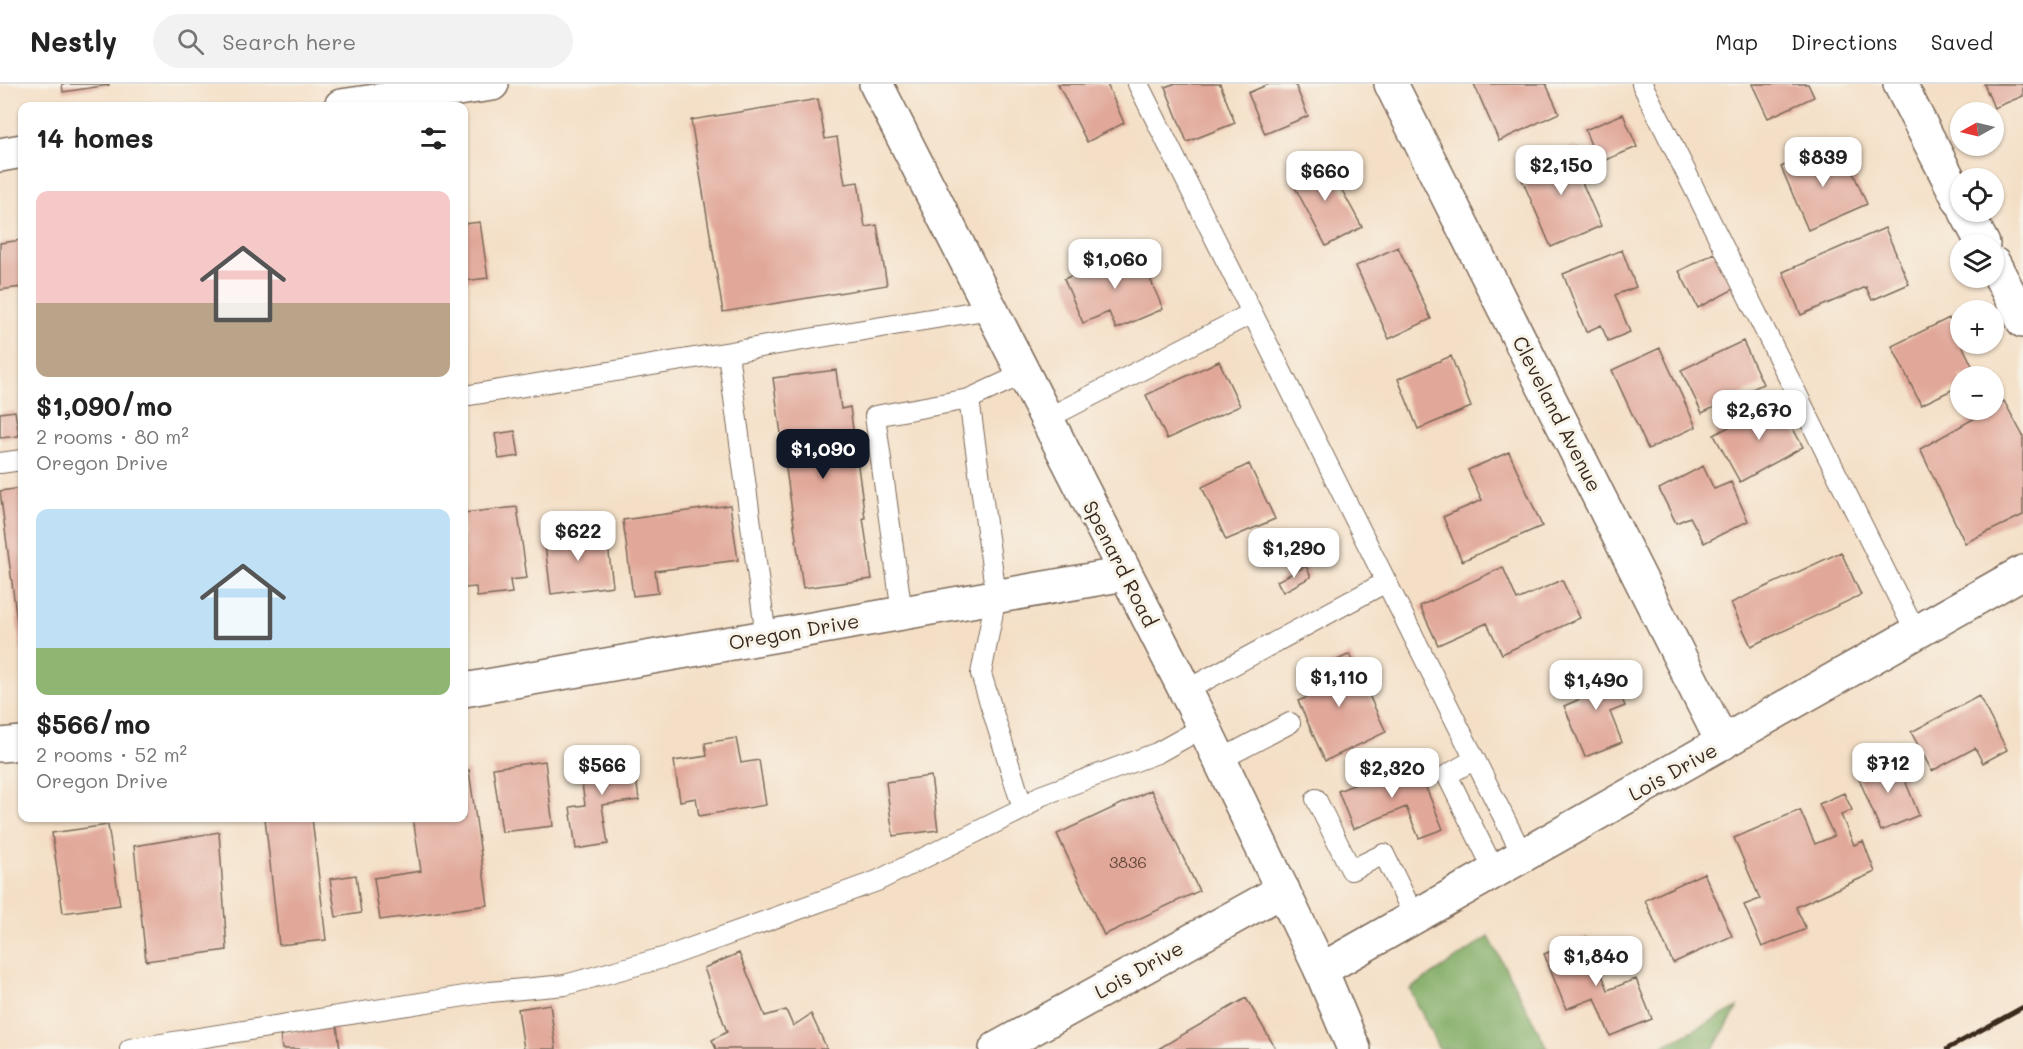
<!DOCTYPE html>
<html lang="en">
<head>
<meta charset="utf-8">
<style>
	:root { --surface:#fff; --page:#f2f2f2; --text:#222; --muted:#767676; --line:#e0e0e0; --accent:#111827 }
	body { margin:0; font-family:Mali,sans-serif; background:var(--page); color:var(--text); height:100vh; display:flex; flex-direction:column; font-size:22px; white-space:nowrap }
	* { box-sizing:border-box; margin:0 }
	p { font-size:20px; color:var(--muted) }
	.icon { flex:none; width:33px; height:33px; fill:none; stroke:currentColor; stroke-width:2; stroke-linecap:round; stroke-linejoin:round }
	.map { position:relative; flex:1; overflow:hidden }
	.drawer { position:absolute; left:18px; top:18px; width:450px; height:720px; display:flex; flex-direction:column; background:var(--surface); border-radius:12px; box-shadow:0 2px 4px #0004 }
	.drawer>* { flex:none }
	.needle { width:39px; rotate:262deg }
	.buttons { position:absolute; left:1950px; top:18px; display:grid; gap:12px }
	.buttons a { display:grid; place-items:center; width:54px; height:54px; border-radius:50%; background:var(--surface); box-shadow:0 2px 4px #0004; font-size:30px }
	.price { position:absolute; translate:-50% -51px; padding:0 14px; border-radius:12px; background:#fff; color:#222; font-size:20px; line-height:39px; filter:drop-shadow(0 2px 3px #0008) }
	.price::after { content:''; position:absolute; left:50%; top:36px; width:18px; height:14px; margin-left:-9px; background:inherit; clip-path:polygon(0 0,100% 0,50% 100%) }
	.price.on { background:var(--accent); color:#fff }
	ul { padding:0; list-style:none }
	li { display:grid; align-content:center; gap:12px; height:318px; padding:0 18px }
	li span { display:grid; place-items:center; height:186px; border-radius:12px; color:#555 }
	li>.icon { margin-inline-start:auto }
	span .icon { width:108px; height:108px; fill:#fffc; stroke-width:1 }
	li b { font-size:26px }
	h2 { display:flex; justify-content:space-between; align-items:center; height:72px; padding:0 18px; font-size:26px }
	header { display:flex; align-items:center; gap:36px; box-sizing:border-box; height:84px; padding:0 30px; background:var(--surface); border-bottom:2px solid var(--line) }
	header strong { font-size:28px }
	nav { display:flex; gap:33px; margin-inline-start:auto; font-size:21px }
	.search { width:420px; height:54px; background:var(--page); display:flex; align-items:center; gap:15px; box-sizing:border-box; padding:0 21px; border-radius:33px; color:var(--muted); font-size:22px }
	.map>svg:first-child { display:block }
	.forest { fill:#80ac65; stroke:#5e6b42; stroke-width:1.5 }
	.building { fill:#e1a89a }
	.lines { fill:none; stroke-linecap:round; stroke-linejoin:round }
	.service-casing { stroke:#7c6959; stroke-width:22 }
	.minor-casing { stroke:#7c6959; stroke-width:36 }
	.secondary-casing { stroke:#7c6959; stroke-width:36 }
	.service { stroke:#fff; stroke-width:20 }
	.minor { stroke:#fff; stroke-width:33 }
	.secondary { stroke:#fff; stroke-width:33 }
	.rail { stroke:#3b2a1e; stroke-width:4.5 }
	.labels { text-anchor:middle; stroke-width:6; stroke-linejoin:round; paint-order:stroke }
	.number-label { font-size:16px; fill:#644a3d }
	.street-label { font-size:20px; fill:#3b2a1e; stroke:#f7f3e8 }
</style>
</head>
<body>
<header>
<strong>Nestly</strong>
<div class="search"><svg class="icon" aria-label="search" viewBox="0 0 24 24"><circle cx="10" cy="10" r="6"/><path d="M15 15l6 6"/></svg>Search here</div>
<nav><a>Map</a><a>Directions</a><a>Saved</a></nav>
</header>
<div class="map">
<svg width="2023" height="965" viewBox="0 0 2023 965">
	<rect width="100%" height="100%" fill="#f7f3e8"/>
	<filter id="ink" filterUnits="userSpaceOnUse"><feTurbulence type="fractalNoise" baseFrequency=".0167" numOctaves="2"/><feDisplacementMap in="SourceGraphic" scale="12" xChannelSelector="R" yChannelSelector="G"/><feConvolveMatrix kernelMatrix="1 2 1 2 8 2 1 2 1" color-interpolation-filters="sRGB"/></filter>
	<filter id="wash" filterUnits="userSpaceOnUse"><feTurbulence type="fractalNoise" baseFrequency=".008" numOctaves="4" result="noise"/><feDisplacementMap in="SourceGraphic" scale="24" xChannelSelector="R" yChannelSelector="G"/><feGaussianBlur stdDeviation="1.35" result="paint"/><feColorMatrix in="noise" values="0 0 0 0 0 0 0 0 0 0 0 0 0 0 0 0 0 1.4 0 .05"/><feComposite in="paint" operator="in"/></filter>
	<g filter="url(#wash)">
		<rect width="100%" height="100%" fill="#f4dfc6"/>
		<path class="forest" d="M1489 853 1548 965H1439L1410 905Z
			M1738 923 1713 965H1657Z"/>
		<g id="blocks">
			<path class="building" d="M62 0H109V1L63 8Z
				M1058 0H1107L1124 39 1087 58Z
				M1173 0H1220L1235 39 1187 58 1165 3Z
				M1269 0H1295L1308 32 1265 50 1248 9Z
				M1474 0H1546L1559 29 1499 57Z
				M1752 0H1808L1814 13 1768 34Z
				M1984 0H2023V12L1994 24Z
				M818 15 825 55 837 53 845 100 858 98 865 143 877 141 887 201 723 228 691 36Z
				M1623 30 1637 63 1598 79 1585 46Z
				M1575 62 1589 93 1581 96 1601 142 1551 163 1518 86Z
				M1822 65 1828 78 1845 71 1867 120 1808 146 1781 83Z
				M1324 73 1362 143 1326 162 1289 92Z
				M480 138 488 194 464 197V140Z
				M1885 144 1909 200 1872 216 1866 203 1801 231 1783 188Z
				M22 156V203L0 206V159Z
				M1398 163 1431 235 1389 255 1356 182Z
				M1137 164 1163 225 1116 245 1109 228 1083 239 1064 195Z
				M1622 166 1636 203 1615 211 1630 248 1608 257 1601 241 1586 248 1563 190Z
				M1715 169 1734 205 1698 224 1679 187Z
				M1949 234 1977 292H1960V302L1921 321 1892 262Z
				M1743 257 1763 300 1702 329 1681 286Z
				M1660 264 1696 343 1648 365 1612 286Z
				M1451 272 1471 323 1418 345 1398 295Z
				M1219 277 1240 322 1167 355 1146 311Z
				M836 286 841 325 850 323 865 434H863L872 495 803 504 773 294Z
				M1777 316 1803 363 1740 398 1714 351Z
				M2004 317 2023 352V431L1965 459 1920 365 1989 326H1994V323Z
				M15 327 19 352 0 354V329Z
				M515 347 519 372 499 375 495 350Z
				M1509 368 1542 442 1462 477 1443 433 1482 416 1468 386Z
				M1249 380 1275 435 1226 456 1202 403Z
				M1703 382 1714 405 1731 398 1748 437 1704 459 1690 433 1676 439 1659 405Z
				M22 404V568H21L0 407Z
				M730 421 738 476 655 487 658 509 633 512 623 436Z
				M517 423 527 494 510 496 512 509 477 513 476 503 464 504V429Z
				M606 445 613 502 551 510 544 453Z
				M1841 468 1861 511 1751 562 1731 519Z
				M1306 482 1311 493 1283 508 1277 497Z
				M1503 483 1517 516 1562 496 1580 534 1502 570 1487 539 1438 561 1420 522Z
				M1350 570 1386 648 1325 677 1298 617 1308 613 1299 594Z
				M1608 580 1625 622 1610 628 1622 658 1585 673 1564 622 1580 615 1572 595Z
				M1979 612 2007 666 1983 679 1975 664 1932 687 1911 648Z
				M736 654 741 679 759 676 766 721 699 732 696 714 680 717 674 677 707 672 705 659Z
				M633 670 639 716 602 721 608 760 576 765 570 723 585 721 579 678Z
				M1896 674 1919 731 1881 747 1857 690Z
				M545 677 553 742 502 748 493 684Z
				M1415 677 1443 745 1419 754 1406 723 1353 745 1338 707Z
				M469 686 488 821 380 836 374 794 421 787 413 734H464V687Z
				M931 692 938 746 893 752 886 698Z
				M1151 706 1199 807 1104 851 1057 750Z
				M1844 709 1852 726 1841 731 1854 761 1863 757 1875 788 1796 823 1806 845 1762 863 1744 821 1760 815 1734 754 1800 726 1815 760 1834 752 1819 720Z
				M265 734H312L326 856 279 861Z
				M108 741 120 821 63 829 52 749Z
				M219 748 227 866 146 877 134 762Z
				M1704 789 1732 852 1673 879 1645 816Z
				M356 791 361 829 336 833 330 795Z
				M1587 853 1608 906 1636 895 1652 935 1610 952 1595 914 1566 925 1544 870Z
				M739 869 765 932 786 926 793 942 811 930 827 965H716L712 956 727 948 704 884Z
				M1246 914 1276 965H1158Z
				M550 920 556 965H524L518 925Z
				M337 941 340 965H282L280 950Z"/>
		</g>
	</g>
	<g filter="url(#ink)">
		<use href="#blocks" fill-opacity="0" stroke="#7c6959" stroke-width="1.5"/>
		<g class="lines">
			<g class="service-casing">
				<path id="service" d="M1138 0 1523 772
					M1642 0 1916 549
					M728 269 766 553
					M464 312 991 225
					M969 315 996 512 981 590 1023 725 1040 712 1157 669 1204 643
					M1046 335 1252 229
					M0 379 22 376
					M902 529 875 332 969 315 1023 290
					M1185 607 1386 498
					M1475 675 1447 691 1495 788
					M1220 676 1290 639
					M1316 715 1351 786 1384 770 1415 834
					M130 965 490 908 565 901 666 873 877 797 1023 725"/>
			</g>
			<g class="minor-casing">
				<path id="minor" d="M1391 0 1723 659
					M1900 0 1960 117
					M341 22 492 0
					M0 71 22 67
					M1966 128 1983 160
					M1994 180 2023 237
					M464 606 1125 490
					M0 661 22 659
					M1321 886 2023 488
					M996 965 1283 806"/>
			</g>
			<g class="secondary-casing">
				<path id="secondary" d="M876 0 1204 643 1321 886 1354 965"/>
			</g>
			<use href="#service" class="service"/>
			<use href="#minor" class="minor"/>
			<use href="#secondary" class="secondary"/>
			<path class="rail" d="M1947 965 2023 923"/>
		</g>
	</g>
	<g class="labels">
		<g class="number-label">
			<text x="1128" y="784">3836</text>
		</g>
		<g class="street-label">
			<text transform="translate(1557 330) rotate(63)" y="7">Cleveland Avenue</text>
			<text transform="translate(1120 480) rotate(63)" y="7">Spenard Road</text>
			<text transform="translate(794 548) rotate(-10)" y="7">Oregon Drive</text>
			<text transform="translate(1673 688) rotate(-29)" y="7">Lois Drive</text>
			<text transform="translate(1139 886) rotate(-29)" y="7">Lois Drive</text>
		</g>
	</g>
</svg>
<div class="buttons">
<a><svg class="needle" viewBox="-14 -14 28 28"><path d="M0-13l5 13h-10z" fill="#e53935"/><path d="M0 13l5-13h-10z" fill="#767676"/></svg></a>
<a><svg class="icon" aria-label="locate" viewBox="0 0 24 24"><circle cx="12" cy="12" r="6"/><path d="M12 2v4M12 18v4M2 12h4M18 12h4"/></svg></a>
<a><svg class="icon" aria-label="layers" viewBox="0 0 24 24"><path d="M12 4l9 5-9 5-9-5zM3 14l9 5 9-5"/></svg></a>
<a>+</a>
<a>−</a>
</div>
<b class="price" style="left:1823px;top:104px">$839</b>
<b class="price" style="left:1561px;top:112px">$2,150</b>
<b class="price" style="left:1325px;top:118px">$660</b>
<b class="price" style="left:1115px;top:206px">$1,060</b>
<b class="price" style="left:1759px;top:357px">$2,670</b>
<b class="price on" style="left:823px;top:396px">$1,090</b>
<b class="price" style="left:578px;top:478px">$622</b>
<b class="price" style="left:1294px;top:495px">$1,290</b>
<b class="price" style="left:1339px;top:624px">$1,110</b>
<b class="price" style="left:1596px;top:627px">$1,490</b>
<b class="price" style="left:1888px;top:710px">$712</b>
<b class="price" style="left:602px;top:712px">$566</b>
<b class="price" style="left:1392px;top:715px">$2,320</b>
<b class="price" style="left:1596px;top:903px">$1,840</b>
<section class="drawer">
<h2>14 homes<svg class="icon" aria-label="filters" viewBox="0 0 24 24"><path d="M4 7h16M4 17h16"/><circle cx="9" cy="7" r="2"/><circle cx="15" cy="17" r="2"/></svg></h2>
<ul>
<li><span style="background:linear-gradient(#f6c9c9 60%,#b9a48a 0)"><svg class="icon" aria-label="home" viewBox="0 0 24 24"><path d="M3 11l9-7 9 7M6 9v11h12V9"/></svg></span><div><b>$1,090/mo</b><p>2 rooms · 80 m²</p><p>Oregon Drive</p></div></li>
<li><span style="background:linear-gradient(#bfe0f5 75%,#8fb573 0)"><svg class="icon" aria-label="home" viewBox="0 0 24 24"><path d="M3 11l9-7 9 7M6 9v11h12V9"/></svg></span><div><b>$566/mo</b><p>2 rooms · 52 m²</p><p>Oregon Drive</p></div></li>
</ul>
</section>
</div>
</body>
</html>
